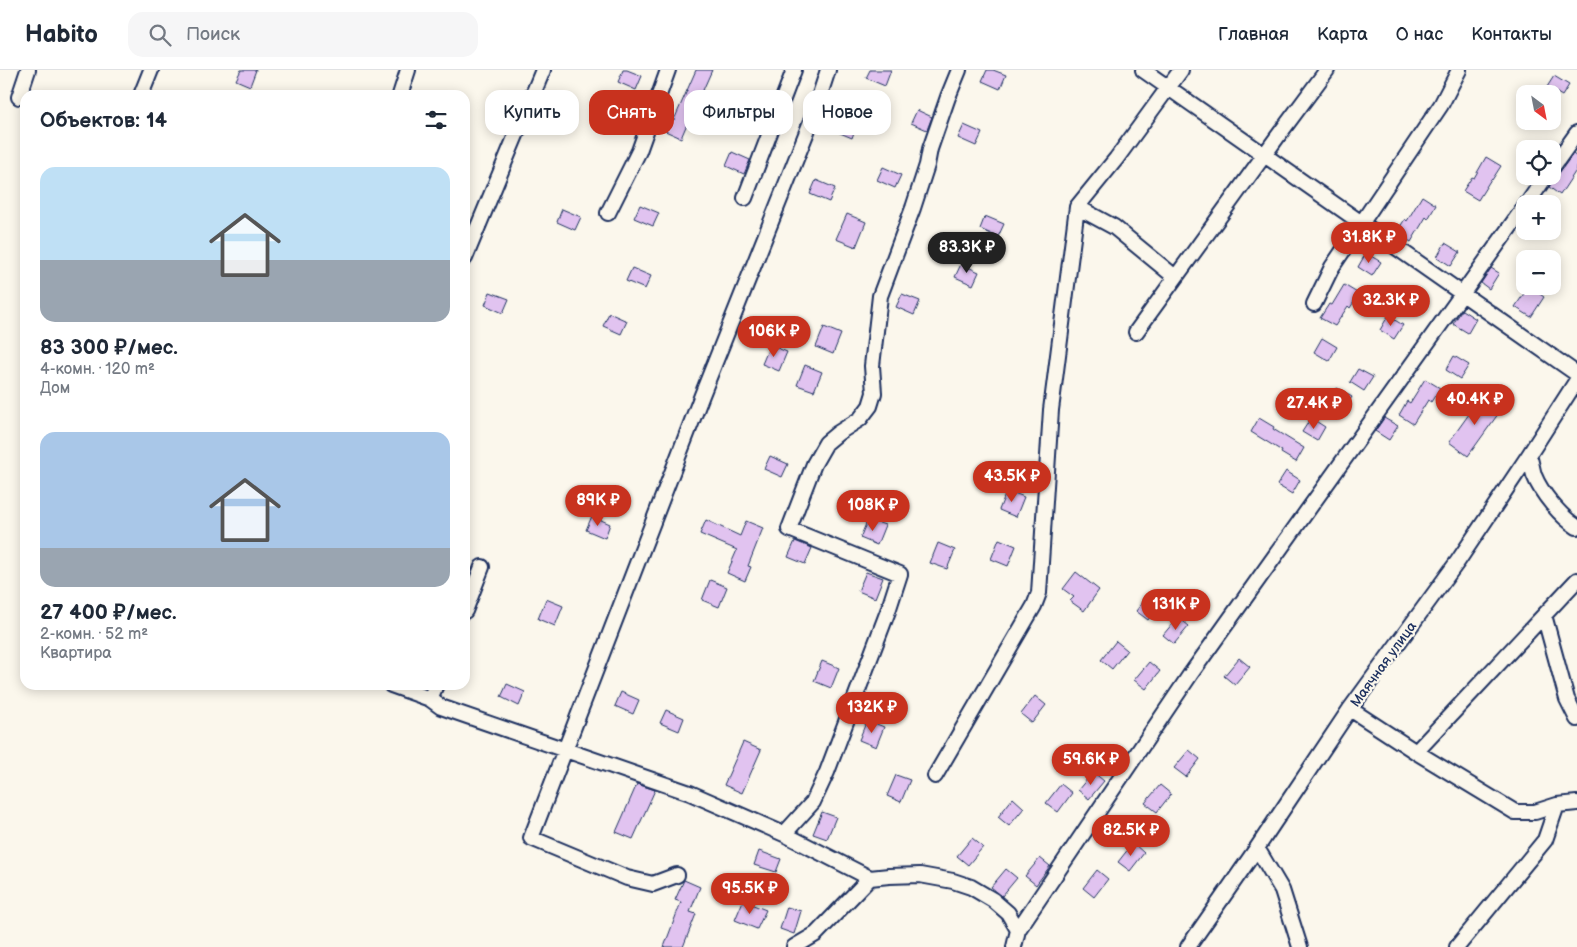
<!DOCTYPE html>
<html lang="ru">
<head>
<meta charset="utf-8">
<style>
	:root { --surface:#fff; --page:#f6f6f7; --text:#1f2937; --muted:#747a83; --line:#e0e1e3; --accent:#c8321e }
	body { margin:0; font-family:"Balsamiq Sans",sans-serif; background:var(--page); color:var(--text); height:100vh; display:flex; flex-direction:column; font-size:19px; white-space:nowrap }
	* { box-sizing:border-box; margin:0 }
	p { font-size:16px; color:var(--muted) }
	.icon { flex:none; width:28px; height:28px; fill:none; stroke:currentColor; stroke-width:2; stroke-linecap:round; stroke-linejoin:round }
	.map { position:relative; flex:1; overflow:hidden }
	.side { position:absolute; left:20px; top:20px; width:450px; height:600px; display:flex; flex-direction:column; background:var(--surface); border-radius:15px; box-shadow:0 2px 12px #0003 }
	.side>* { flex:none }
	.hud { position:absolute; left:485px; top:20px; width:475px; height:45px; display:flex; gap:10px }
	.needle { width:32px; rotate:148deg }
	.fabs { position:absolute; left:1516px; top:15px; display:grid; gap:10px }
	.fabs a { display:grid; place-items:center; width:45px; height:45px; border-radius:10px; background:var(--surface); box-shadow:0 2px 12px #0003; font-size:25px }
	.price { position:absolute; translate:-50% -42px; padding:0 11px; border-radius:18px; background:var(--accent); color:#fff; font-size:16px; line-height:32px; filter:drop-shadow(0 1px 2px #0008) }
	.price::after { content:''; position:absolute; left:50%; top:30px; width:15px; height:11px; margin-left:-8px; background:inherit; clip-path:polygon(0 0,100% 0,50% 100%) }
	.price.on { background:#222; color:#fff }
	ul { padding:0; list-style:none }
	li { display:grid; align-content:center; gap:10px; height:265px; padding:0 20px }
	li span { display:grid; place-items:center; height:155px; border-radius:15px; color:#555 }
	li>.icon { margin-inline-start:auto }
	span .icon { width:90px; height:90px; fill:#fffc; stroke-width:1 }
	li b { font-size:21px }
	h2 { display:flex; justify-content:space-between; align-items:center; height:60px; padding:0 20px; font-size:21px }
	.tag { padding:0 18px; border-radius:15px; background:var(--surface); box-shadow:0 2px 12px #0003; font-size:18px; line-height:45px }
	.tag.on { background:var(--accent); color:#fff }
	header { display:flex; align-items:center; gap:30px; box-sizing:border-box; height:70px; padding:0 25px; background:var(--surface); border-bottom:1px solid var(--line) }
	header strong { font-size:24px }
	nav { display:flex; gap:28px; margin-inline-start:auto; font-size:18px }
	.search { width:350px; height:45px; background:var(--page); display:flex; align-items:center; gap:12px; box-sizing:border-box; padding:0 18px; border-radius:15px; color:var(--muted); font-size:19px }
	.map>svg:first-child { display:block }
	.building { fill:#e1c3f0; stroke:#1b2f5e }
	.lines { fill:none; stroke-linecap:round; stroke-linejoin:round }
	.street-casing { stroke:#1b2f5e; stroke-width:18 }
	.street { stroke:#fbf7ec; stroke-width:14 }
	.labels { text-anchor:middle; stroke-width:4.5; stroke-linejoin:round; paint-order:stroke }
	.street-label { font-size:14px; fill:#1b2f5e; stroke:#fbf7ec }
</style>
</head>
<body>
<header>
<strong>Habito</strong>
<div class="search"><svg class="icon" aria-label="search" viewBox="0 0 24 24"><circle cx="10" cy="10" r="6"/><path d="M15 15l6 6"/></svg>Поиск</div>
<nav><a>Главная</a><a>Карта</a><a>О нас</a><a>Контакты</a></nav>
</header>
<div class="map">
<svg width="1577" height="877" viewBox="0 0 1577 877">
	<rect width="100%" height="100%" fill="#fbf7ec"/>
	<filter id="ink" filterUnits="userSpaceOnUse"><feTurbulence type="fractalNoise" baseFrequency=".02" numOctaves="2"/><feDisplacementMap in="SourceGraphic" scale="10" xChannelSelector="R" yChannelSelector="G"/><feConvolveMatrix kernelMatrix="1 2 1 2 8 2 1 2 1" color-interpolation-filters="sRGB"/></filter>
	<g filter="url(#ink)">
		<path class="building" d="M241 0H256L250 16 236 10Z
			M623 0H627L642 6 636 20 618 12Z
			M696 0H712L700 27 705 29 699 42 693 40 681 68 663 60 668 47 674 50Z
			M870 0H891L885 16 866 8Z
			M987 0H993L1006 5 1000 19 982 11Z
			M1554 6 1569 15 1562 26 1547 17Z
			M734 40 752 48 746 61 728 53Z
			M917 40 932 47 927 60 911 53Z
			M839 46 857 54 852 68 833 60Z
			M964 55 982 63 976 76 958 68Z
			M732 82 750 90 744 104 726 96Z
			M1573 84 1577 87V99L1560 125 1549 117 1555 106 1559 103Z
			M1486 87 1501 96 1492 110 1491 109 1478 130 1463 121 1472 107 1474 108Z
			M883 97 901 105 895 118 877 110Z
			M816 110 835 118 829 132 810 124Z
			M1422 126 1436 135 1428 149 1426 147 1411 172 1396 163 1405 149 1407 151Z
			M640 135 659 143 653 156 634 148Z
			M562 139 581 147 575 160 557 152Z
			M847 144 866 152 856 177 836 169Z
			M985 146 1004 154 998 167 980 159Z
			M1445 173 1460 182 1451 196 1437 187Z
			M1366 183 1381 192 1372 206 1358 197Z
			M961 194 979 202 973 215 955 207Z
			M632 198 651 206 645 219 626 211Z
			M1491 198 1499 203 1489 219 1481 213Z
			M1344 215 1359 224 1350 238 1348 236 1335 256 1320 248 1329 234 1332 235Z
			M1529 216 1544 227 1531 247 1515 237Z
			M490 222 509 229 503 243 485 235Z
			M902 224 920 231 914 245 896 237Z
			M1462 240 1476 249 1468 263 1453 254Z
			M609 243 627 251 621 264 603 256Z
			M1388 246 1403 255 1394 269 1380 260Z
			M824 257 841 264 833 284 816 277Z
			M1322 268 1337 277 1329 291 1314 282Z
			M770 275 787 282 779 301 762 294Z
			M1454 286 1469 295 1460 309 1446 300Z
			M805 295 822 302 814 321 797 315Z
			M1358 299 1373 307 1364 321 1350 312Z
			M1425 309 1440 318 1431 332 1428 330 1413 354 1399 345 1407 331 1410 333Z
			M1337 318 1352 327 1343 341 1329 332Z
			M1482 326 1501 340 1468 386 1449 372Z
			M1259 348 1274 357 1273 359 1304 378 1296 392 1281 383 1282 381 1251 362Z
			M1311 348 1325 357 1317 371 1302 362Z
			M1384 348 1398 356 1389 370 1375 361Z
			M770 386 788 394 782 407 764 399Z
			M1286 401 1300 410 1292 424 1277 415Z
			M1007 420 1024 427 1016 447 999 440Z
			M592 446 610 454 605 468 586 460Z
			M868 449 885 455 877 475 860 468Z
			M706 450 740 466 746 451 763 458 748 496 751 497 745 511 727 503 737 480 700 464Z
			M999 469 1016 476 1008 496 991 489Z
			M795 471 812 478 805 494 788 487Z
			M938 473 955 480 947 499 930 493Z
			M866 502 883 508 875 528 858 521Z
			M1076 502 1099 520 1084 541 1070 531 1074 527 1063 519Z
			M710 510 727 517 719 537 702 530Z
			M1151 522 1162 531 1148 550 1136 541Z
			M546 529 563 536 555 556 538 549Z
			M1178 547 1189 556 1174 574 1163 565Z
			M1116 571 1127 580 1112 599 1101 590Z
			M1239 588 1250 597 1235 615 1224 606Z
			M822 591 839 598 831 618 814 611Z
			M1149 592 1160 601 1146 619 1134 610Z
			M507 614 525 622 519 636 501 627Z
			M621 622 639 630 633 644 615 636Z
			M1035 626 1046 635 1032 653 1021 644Z
			M666 640 684 648 679 661 660 653Z
			M867 650 884 657 876 677 859 670Z
			M743 672 761 680 742 723 724 715Z
			M1189 680 1200 689 1186 707 1174 698Z
			M1093 702 1104 711 1089 729 1078 720Z
			M896 705 910 710 901 732 887 726Z
			M637 714 655 720 633 769 616 762Z
			M1061 714 1072 723 1058 742 1046 733Z
			M1160 715 1171 724 1157 742 1145 733Z
			M1013 728 1024 738 1009 756 998 747Z
			M822 742 836 747 827 769 813 764Z
			M972 768 983 777 968 795 957 786Z
			M1133 773 1144 783 1130 801 1118 792Z
			M759 781 781 789 776 802 754 795Z
			M1040 788 1050 796 1036 815 1025 806Z
			M1006 799 1017 808 1002 826 991 817Z
			M1097 800 1108 809 1094 827 1083 818Z
			M684 810 700 817 690 842 696 844 683 877H664L681 832 675 830Z
			M743 831 766 840 757 859 735 850Z
			M787 837 801 841 794 864 780 859Z"/>
		<g class="lines">
			<g class="street-casing">
				<path id="street" d="M1143 0 1577 304
					M141 25 151 0
					M400 25 408 0
					M19 27 28 0
					M1552 98 1577 63
					M745 128 794 0
					M1527 134 1546 106
					M1077 137 1114 157 1175 207
					M608 143 639 81 668 0
					M465 188 543 0
					M1314 234 1332 197 1441 35 1459 0
					M1136 262 1278 66 1327 0
					M1529 385C1531 391 1532 398 1534 405 1541 423 1561 447 1577 457
					M465 541 482 497
					M1544 545 1567 629 1577 649
					M391 615 430 629 441 637 690 723 784 764 870 808 889 806 920 805 953 811 971 817 993 830 1008 843 1018 860
					M430 629 436 615
					M1350 639 1416 682 1515 742H1535L1557 735 1577 733
					M1416 682 1577 510
					M935 706 1034 536 1039 523 1051 340 1077 137 1116 89 1181 0
					M784 764 813 732 827 702 888 541 900 504 789 459 814 394 826 373 838 363 860 349 870 336 874 323 872 296 880 226 913 138 927 95 930 79 948 27 959 0
					M1257 778 1282 820 1300 877
					M677 805 653 814 627 808 531 768 702 325 812 49 828 0
					M794 877 816 864 870 808
					M1014 877 1018 860 1190 605 1525 136
					M1188 877 1257 778 1350 639 1458 491 1529 385 1577 310
					M1457 877 1545 770 1557 735"/>
			</g>
			<use href="#street" class="street"/>
		</g>
	</g>
	<g class="labels">
		<g class="street-label">
			<text transform="translate(1383 594) rotate(-54)" y="5">Маячная улица</text>
		</g>
	</g>
</svg>
<div class="fabs">
<a><svg class="needle" viewBox="-14 -14 28 28"><path d="M0-13l5 13h-10z" fill="#e53935"/><path d="M0 13l5-13h-10z" fill="#747a83"/></svg></a>
<a><svg class="icon" aria-label="locate" viewBox="0 0 24 24"><circle cx="12" cy="12" r="6"/><path d="M12 2v4M12 18v4M2 12h4M18 12h4"/></svg></a>
<a>+</a>
<a>−</a>
</div>
<b class="price" style="left:1369px;top:194px">31.8K ₽</b>
<b class="price on" style="left:967px;top:204px">83.3K ₽</b>
<b class="price" style="left:1391px;top:257px">32.3K ₽</b>
<b class="price" style="left:774px;top:288px">106K ₽</b>
<b class="price" style="left:1475px;top:356px">40.4K ₽</b>
<b class="price" style="left:1314px;top:360px">27.4K ₽</b>
<b class="price" style="left:1012px;top:433px">43.5K ₽</b>
<b class="price" style="left:598px;top:457px">89K ₽</b>
<b class="price" style="left:873px;top:462px">108K ₽</b>
<b class="price" style="left:1176px;top:561px">131K ₽</b>
<b class="price" style="left:872px;top:664px">132K ₽</b>
<b class="price" style="left:1091px;top:716px">59.6K ₽</b>
<b class="price" style="left:1131px;top:787px">82.5K ₽</b>
<b class="price" style="left:750px;top:845px">95.5K ₽</b>
<div class="hud">
<a class="tag">Купить</a>
<a class="tag on">Снять</a>
<a class="tag">Фильтры</a>
<a class="tag">Новое</a>
</div>
<section class="side">
<h2>Объектов: 14<svg class="icon" aria-label="filters" viewBox="0 0 24 24"><path d="M4 7h16M4 17h16"/><circle cx="9" cy="7" r="2"/><circle cx="15" cy="17" r="2"/></svg></h2>
<ul>
<li><span style="background:linear-gradient(#bfe0f5 60%,#9aa5b1 0)"><svg class="icon" aria-label="home" viewBox="0 0 24 24"><path d="M3 11l9-7 9 7M6 9v11h12V9"/></svg></span><div><b>83 300 ₽/мес.</b><p>4-комн. · 120 m²</p><p>Дом</p></div></li>
<li><span style="background:linear-gradient(#a9c7e8 75%,#9aa5b1 0)"><svg class="icon" aria-label="home" viewBox="0 0 24 24"><path d="M3 11l9-7 9 7M6 9v11h12V9"/></svg></span><div><b>27 400 ₽/мес.</b><p>2-комн. · 52 m²</p><p>Квартира</p></div></li>
</ul>
</section>
</div>
</body>
</html>
